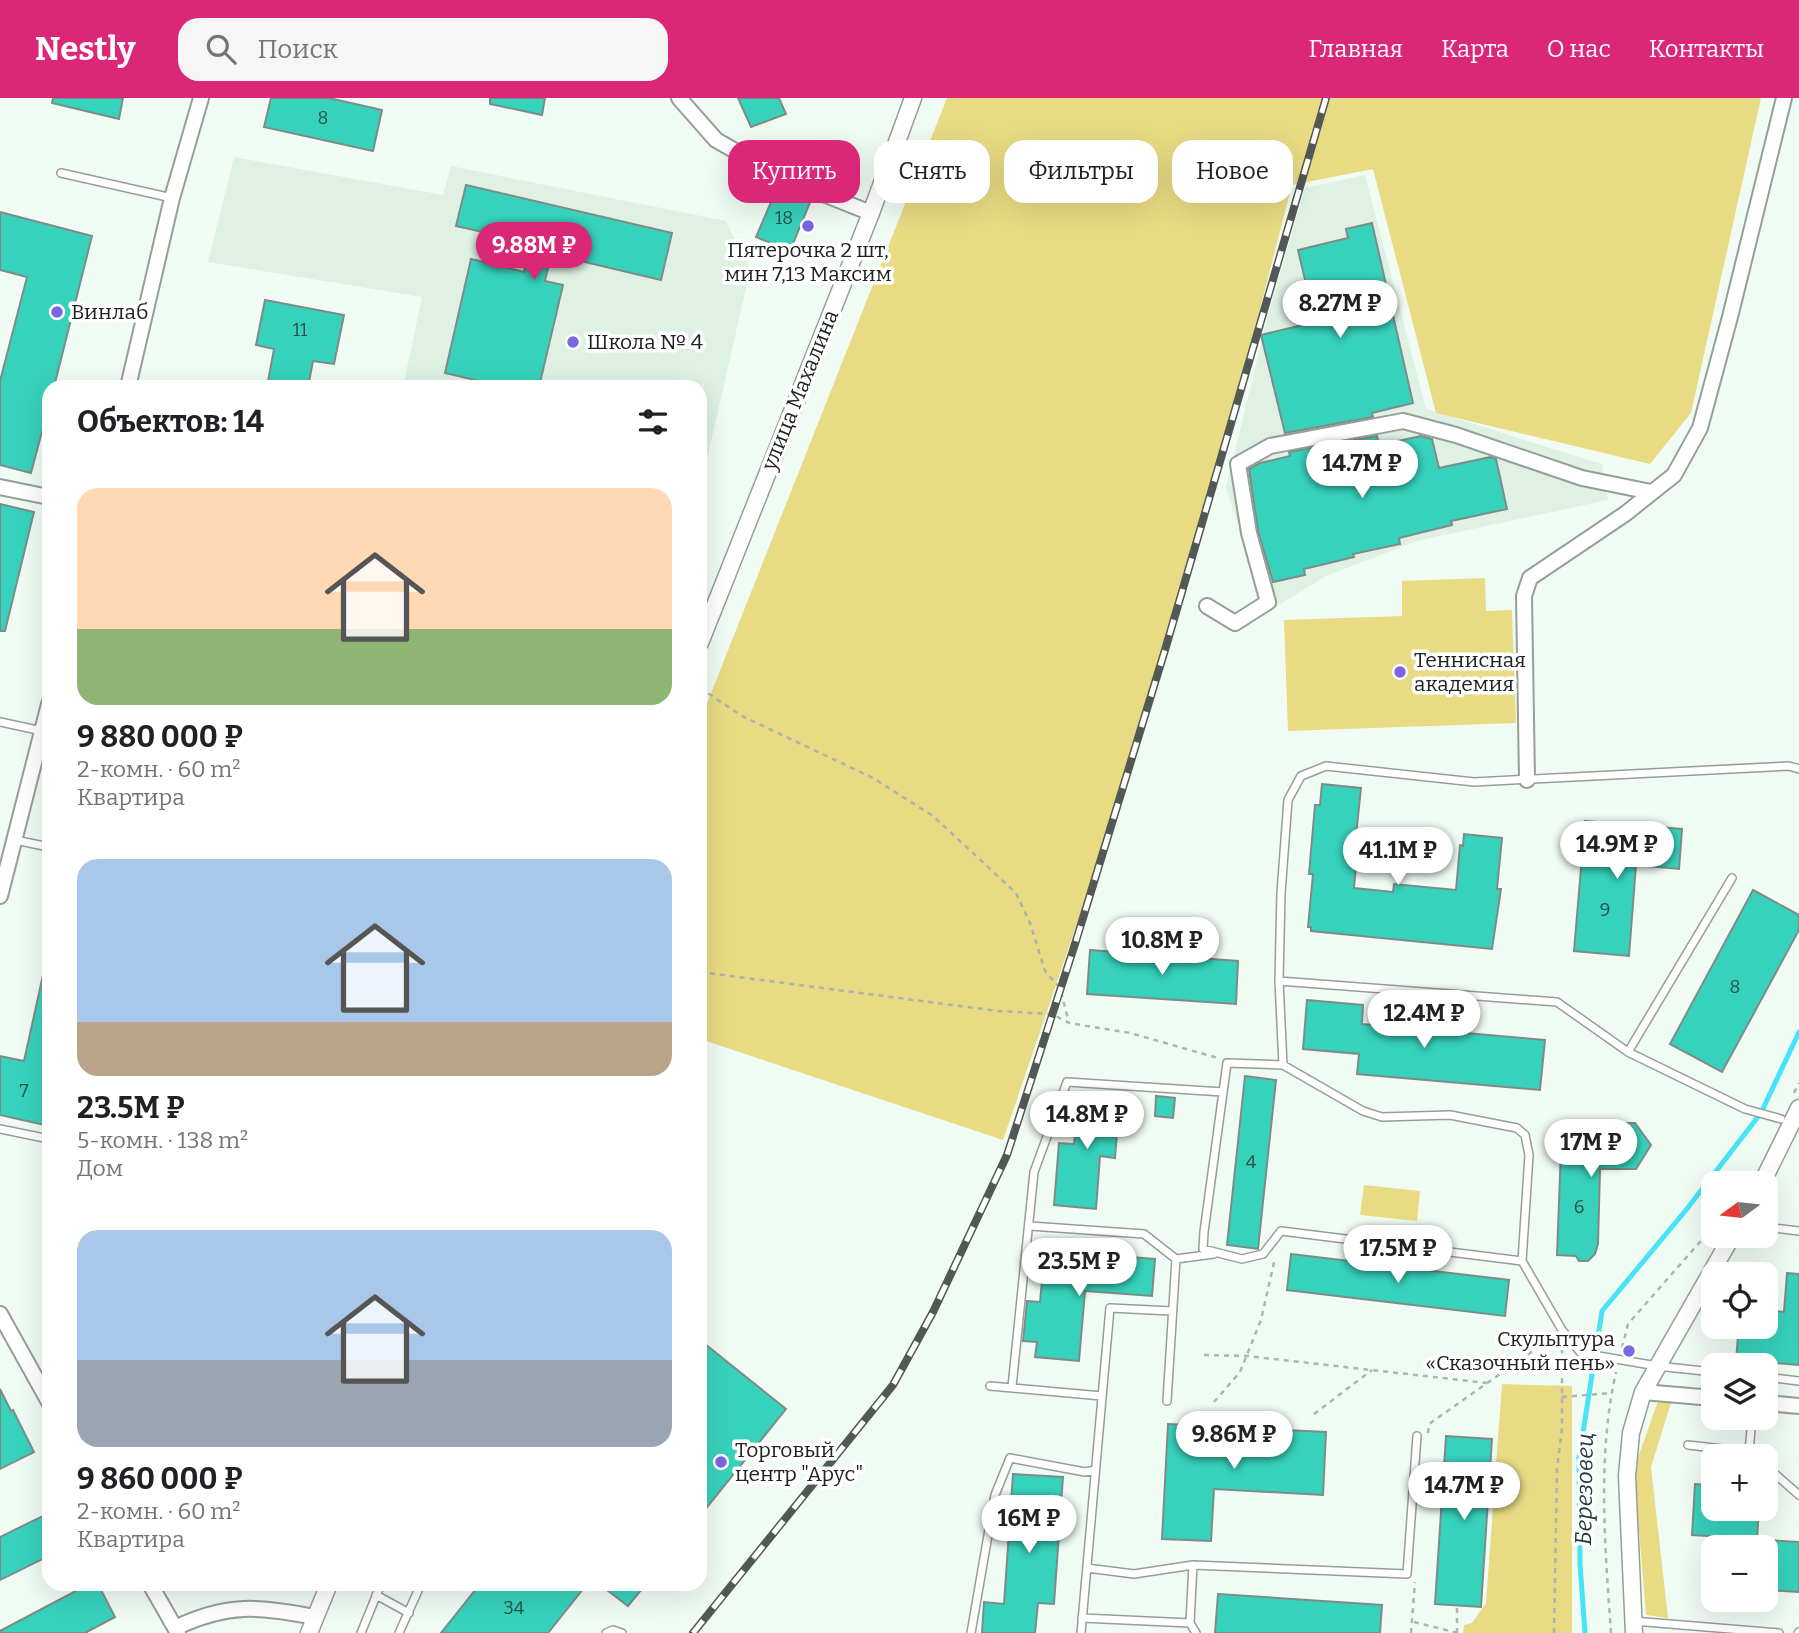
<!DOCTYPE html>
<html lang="ru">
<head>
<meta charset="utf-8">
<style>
	:root { --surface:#fff; --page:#f6f6f6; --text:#202124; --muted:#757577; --accent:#db2777 }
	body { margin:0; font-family:Bitter,serif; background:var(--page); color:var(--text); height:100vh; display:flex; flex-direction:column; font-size:26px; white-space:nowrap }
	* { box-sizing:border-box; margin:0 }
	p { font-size:23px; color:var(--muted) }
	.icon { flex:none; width:38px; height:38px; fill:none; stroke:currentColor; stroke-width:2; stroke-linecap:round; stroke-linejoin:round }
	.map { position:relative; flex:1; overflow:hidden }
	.sheet { position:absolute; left:42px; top:282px; width:665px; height:1211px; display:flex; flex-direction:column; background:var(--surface); border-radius:21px; box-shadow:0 7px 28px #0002 }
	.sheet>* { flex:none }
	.banner { position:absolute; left:728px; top:42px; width:665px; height:63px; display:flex; gap:14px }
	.needle { width:46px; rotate:255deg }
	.buttons { position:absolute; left:1701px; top:1073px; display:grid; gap:14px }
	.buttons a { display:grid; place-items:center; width:77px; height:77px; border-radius:14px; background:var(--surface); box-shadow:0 7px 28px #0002; font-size:35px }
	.price { position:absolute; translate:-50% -60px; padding:0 16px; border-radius:24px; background:#fff; color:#222; font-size:23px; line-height:46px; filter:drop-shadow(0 2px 4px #0008) }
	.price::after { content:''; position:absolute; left:50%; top:42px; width:21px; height:16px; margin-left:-10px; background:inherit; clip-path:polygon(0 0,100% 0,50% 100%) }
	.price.selected { background:var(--accent); color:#fff }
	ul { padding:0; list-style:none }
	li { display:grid; align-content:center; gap:14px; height:371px; padding:0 35px }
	li span { display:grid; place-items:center; height:217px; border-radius:21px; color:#555 }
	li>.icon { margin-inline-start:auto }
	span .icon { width:126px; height:126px; fill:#fffc; stroke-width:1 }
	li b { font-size:30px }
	h2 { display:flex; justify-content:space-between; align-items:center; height:84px; padding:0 35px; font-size:30px }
	.chip { padding:0 24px; border-radius:21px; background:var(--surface); box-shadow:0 7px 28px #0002; font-size:24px; line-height:63px }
	.chip.selected { background:var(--accent); color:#fff }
	header { display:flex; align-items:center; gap:42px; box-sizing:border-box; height:98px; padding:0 35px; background:var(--accent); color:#fff }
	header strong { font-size:33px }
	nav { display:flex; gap:38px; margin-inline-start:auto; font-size:24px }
	.search { width:490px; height:63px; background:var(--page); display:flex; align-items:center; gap:18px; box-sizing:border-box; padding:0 24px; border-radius:21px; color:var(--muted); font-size:26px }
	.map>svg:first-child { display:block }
	.built { fill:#def1e3 }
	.green { fill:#e8db83 }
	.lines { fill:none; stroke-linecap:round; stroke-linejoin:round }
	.stream { stroke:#47e4f7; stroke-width:5 }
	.building { fill:#37d2bc; stroke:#7e8c89; stroke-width:2 }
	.service-casing { stroke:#949f97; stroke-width:10 }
	.minor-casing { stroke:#949f97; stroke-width:18 }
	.tertiary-casing { stroke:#949f97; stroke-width:19 }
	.path { stroke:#acb5ae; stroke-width:2.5; stroke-dasharray:5 5; stroke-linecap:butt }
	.service { stroke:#fff; stroke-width:7 }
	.minor { stroke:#fff; stroke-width:14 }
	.tertiary { stroke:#fff; stroke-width:16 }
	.rail-casing { stroke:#525854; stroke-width:8 }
	.rail { stroke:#fff; stroke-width:5; stroke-dasharray:16; stroke-linecap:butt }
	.poi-dot { fill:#7a67e2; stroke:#fff; stroke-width:2.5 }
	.labels { text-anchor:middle; stroke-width:7; stroke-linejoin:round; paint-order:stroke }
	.number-label { font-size:18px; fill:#265048 }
	.poi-label { font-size:21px; fill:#202421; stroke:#fff; text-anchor:start }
	.street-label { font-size:21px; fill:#202421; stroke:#fff }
	.water-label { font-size:23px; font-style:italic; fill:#223b3f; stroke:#fff }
</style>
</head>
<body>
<header>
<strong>Nestly</strong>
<div class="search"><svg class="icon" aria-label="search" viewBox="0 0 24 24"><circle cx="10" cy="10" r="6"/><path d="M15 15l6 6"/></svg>Поиск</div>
<nav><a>Главная</a><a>Карта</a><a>О нас</a><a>Контакты</a></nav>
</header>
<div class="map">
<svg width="1799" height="1535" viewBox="0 0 1799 1535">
	<rect width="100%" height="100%" fill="#f0fcf3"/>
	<path class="built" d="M234 59 443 97 451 68 726 123 750 172 701 388 700 289H403L422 199 208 164Z
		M1365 77 1426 311 1602 366 1608 402 1417 443 1326 478 1267 514 1226 390 1266 225 1305 90Z"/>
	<path class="green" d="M947 0H1761L1691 315 1650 366 1436 315 1373 71 1292 87 1226 343 1136 653 1003 1042 700 941V623Z
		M1485 480 1486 513 1512 512 1516 625 1288 633 1284 522 1402 518V483Z
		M1364 1087 1420 1093 1417 1123 1360 1117Z
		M1502 1286 1572 1288V1535H1463L1464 1527 1472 1525 1486 1505Z
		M1659 1300 1671 1305 1651 1369 1668 1520 1646 1517 1634 1371Z"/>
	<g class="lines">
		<path class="stream" d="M1585 1535 1580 1466 1579 1360 1602 1213 1686 1112 1761 1015 1799 934"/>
	</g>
	<path class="building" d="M53 0H123L119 21 52 5Z
		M271 0H329L382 12 373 53 264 29Z
		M490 0H545L542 17 490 6Z
		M738 0H779L786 16 751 29Z
		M466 87 672 135 661 182 551 156 545 183 563 187 539 289H505L445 275 471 161 524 174 531 145 456 128Z
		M778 88 811 102 790 153 756 139Z
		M0 114 92 138 54 289H49V307L31 375 0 367V283L27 179 0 172Z
		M1372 125 1413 305 1372 315 1373 319 1285 335 1261 237 1315 224 1298 152 1348 140 1346 131Z
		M265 202 344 217 334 266 313 263 308 289H267L274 251 256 247Z
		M1377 338 1379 347 1421 338 1432 341 1439 370 1490 359 1496 361 1507 411 1451 423 1452 427 1399 440 1400 446 1353 456 1354 459 1304 471 1305 477 1273 484 1258 433 1249 371 1260 365 1290 358 1289 354Z
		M0 406 34 414 5 533H0Z
		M1322 686 1361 690 1353 767 1356 768 1354 790 1393 794 1394 786 1456 792 1460 747 1463 748 1464 736 1502 740 1497 791H1501L1492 851 1311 833V829H1308L1313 776H1309L1315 707H1320Z
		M1585 723 1682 731 1679 771 1636 767 1629 858 1574 853Z
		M1753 792 1799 817V832L1722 974 1670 946Z
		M1090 852 1238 863 1236 906 1087 896Z
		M43 877 49 878V1028L0 1017V958L24 963Z
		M1307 902 1363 907 1362 926 1545 942 1540 992 1357 976 1359 956 1303 951Z
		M1245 978 1276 982 1258 1151 1227 1147Z
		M1079 994 1120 998 1115 1060 1100 1058 1096 1111 1054 1107 1059 1045 1074 1046Z
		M1156 998 1175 1000 1173 1020 1155 1018Z
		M1562 1025H1635L1651 1047 1636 1071H1600L1598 1146 1595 1156 1588 1163H1579L1576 1158 1557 1157Z
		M1052 1153 1155 1161 1152 1198 1085 1193 1079 1263 1035 1259 1037 1244 1023 1243 1027 1203 1040 1204 1043 1172H1051Z
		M1291 1156 1509 1182 1505 1218 1287 1192Z
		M1787 1175 1799 1176V1267L1736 1262 1739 1228H1766V1212L1784 1214Z
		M700 1242 786 1311 700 1418Z
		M0 1291 11 1313 13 1312 34 1354 0 1371Z
		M1168 1326 1326 1334 1323 1397 1214 1391 1211 1443 1162 1441Z
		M1446 1338 1492 1341 1481 1509 1435 1506Z
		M1013 1376 1063 1379 1054 1506 1038 1505 1035 1535H982L984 1504 1004 1506Z
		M1695 1386 1713 1387V1410H1759L1757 1441 1692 1437Z
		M49 1415V1458L0 1482V1439Z
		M1766 1442 1799 1444V1494L1766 1492Z
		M89 1486H98L115 1519 85 1535H0V1533Z
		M480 1486H587L548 1535H441Z
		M599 1486H646L628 1508Z
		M1218 1496 1382 1507 1380 1535H1215Z"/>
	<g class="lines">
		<g class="service-casing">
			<path id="service" d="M61 75 172 100
				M0 624 42 633
				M15 742 49 749
				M1732 780 1628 954 1745 1011 1781 1021
				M1279 883 1557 904 1628 954
				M1283 967 1279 883 1281 795 1288 702 1301 678 1326 668 1474 684 1789 668 1799 671
				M0 1031 49 1041
				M1030 1128 1144 1136 1176 1161
				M1766 1129 1799 1133
				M1522 1163 1281 1133 1263 1156 1242 1161 1203 1151 1204 1134 1227 965 1283 967 1363 1013 1382 1019 1450 1017 1517 1030 1525 1037 1529 1057 1522 1163 1562 1232 1581 1255 1657 1268 1713 1274
				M1766 1279 1799 1283
				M990 1288 1102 1298
				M1012 1289 1034 1074 1067 984 1223 994
				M1167 1303 1176 1161 1214 1156
				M1688 1347 1749 1354 1754 1358
				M1749 1354 1752 1320
				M1766 1368 1799 1397
				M1087 1470 1134 1476 1193 1467
				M376 1497 409 1515
				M1082 1520 1190 1525 1196 1535
				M1633 1523 1779 1535
				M1190 1525 1193 1467 1407 1476 1417 1338
				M361 1535 381 1486
				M399 1535 421 1486
				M606 1535 613 1532 622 1535
				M971 1535 995 1397 1010 1360 1085 1374 1095 1372
				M1081 1535 1110 1210 1172 1213
				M1798 1535 1799 1534"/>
		</g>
		<g class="minor-casing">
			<path id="minor" d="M679 0 716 42 783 80 871 115
				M128 289 172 100 201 0
				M0 389 49 399
				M1207 508 1235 525 1268 504 1249 435 1238 366 1270 348 1403 323 1456 337 1582 380 1651 394
				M1527 682 1524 498 1530 480 1625 416 1674 377 1700 330 1730 219 1784 0
				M0 798 49 606
				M0 1216 49 1304
				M1643 1294 1713 1300
				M1766 1305 1799 1308
				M150 1486 178 1535
				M175 1530C227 1505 259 1508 315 1519"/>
		</g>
		<g class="tertiary-casing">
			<path id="tertiary" d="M700 545 871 115 913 0
				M1762 1085 1799 1010
				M309 1535 329 1486
				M1634 1535 1627 1378 1631 1335 1643 1294 1732 1138"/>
		</g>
		<path class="path" d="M700 590 742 618 873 680 933 718 1016 795 1030 825 1045 873 1060 890 1069 925
			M700 874 998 913 1052 916 1069 925 1130 935 1218 960
			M1794 995 1799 985
			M1622 1250 1628 1226 1713 1129
			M1204 1257 1247 1258 1487 1285
			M1562 1299 1611 1295
			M1214 1304 1240 1274 1261 1222 1275 1160
			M1314 1316 1372 1272
			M1428 1335 1429 1326 1554 1238
			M1414 1524 1458 1535
			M1411 1535 1415 1484
			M1457 1535V1508
			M1554 1535 1557 1371 1562 1330V1252
			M1611 1535C1605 1448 1597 1359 1616 1274"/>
		<use href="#service" class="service"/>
		<use href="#minor" class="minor"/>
		<use href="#tertiary" class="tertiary"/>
		<g class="rail-casing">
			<path id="rail" d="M693 1535 893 1287 933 1214 1007 1057 1075 846 1165 552 1326 0"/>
		</g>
		<use href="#rail" class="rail"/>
	</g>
	<g class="poi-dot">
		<circle cx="808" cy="128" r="7"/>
		<circle cx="57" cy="214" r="7"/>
		<circle cx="573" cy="244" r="7"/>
		<circle cx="1400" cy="574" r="7"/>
		<circle cx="1629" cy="1253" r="7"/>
		<circle cx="721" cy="1364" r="7"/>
	</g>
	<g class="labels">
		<g class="number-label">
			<text x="323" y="26">8</text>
			<text x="784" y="126">18</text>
			<text x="300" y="238">11</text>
			<text x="1605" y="818">9</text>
			<text x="1735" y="895">8</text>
			<text x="24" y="999">7</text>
			<text x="1251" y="1070">4</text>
			<text x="1579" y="1115">6</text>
			<text x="514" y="1516">34</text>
		</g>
		<g class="poi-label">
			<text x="808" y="159" text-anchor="middle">Пятерочка 2 шт,<tspan x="808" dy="24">мин 7,13 Максим</tspan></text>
			<text x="71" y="221">Винлаб</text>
			<text x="587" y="251">Школа № 4</text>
			<text x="1414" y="569">Теннисная<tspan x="1414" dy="24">академия</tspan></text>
			<text x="1615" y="1248" text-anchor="end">Скульптура<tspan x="1615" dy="24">«Сказочный пень»</tspan></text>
			<text x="735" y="1359">Торговый<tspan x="735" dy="24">центр "Арус"</tspan></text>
		</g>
		<g class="street-label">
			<text transform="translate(800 292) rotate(-68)" y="7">улица Махалина</text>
		</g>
		<g class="water-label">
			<text transform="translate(1584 1391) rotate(-89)" y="8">Березовец</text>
		</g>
	</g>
</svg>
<div class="buttons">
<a><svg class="needle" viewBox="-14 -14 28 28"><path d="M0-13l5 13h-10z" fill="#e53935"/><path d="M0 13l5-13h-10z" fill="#757577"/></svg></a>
<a><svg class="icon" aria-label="locate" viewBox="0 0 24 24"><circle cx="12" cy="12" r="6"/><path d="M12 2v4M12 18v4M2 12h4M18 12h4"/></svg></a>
<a><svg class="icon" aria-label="layers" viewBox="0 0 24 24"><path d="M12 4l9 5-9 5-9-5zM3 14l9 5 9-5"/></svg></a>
<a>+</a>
<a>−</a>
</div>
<b class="price selected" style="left:534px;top:184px">9.88M ₽</b>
<b class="price" style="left:1340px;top:242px">8.27M ₽</b>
<b class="price" style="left:1362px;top:402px">14.7M ₽</b>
<b class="price" style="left:1617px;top:783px">14.9M ₽</b>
<b class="price" style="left:1398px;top:789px">41.1M ₽</b>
<b class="price" style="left:1162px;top:879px">10.8M ₽</b>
<b class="price" style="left:1424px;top:952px">12.4M ₽</b>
<b class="price" style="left:1087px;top:1053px">14.8M ₽</b>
<b class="price" style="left:1591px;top:1081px">17M ₽</b>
<b class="price" style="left:1398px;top:1187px">17.5M ₽</b>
<b class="price" style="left:1079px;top:1200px">23.5M ₽</b>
<b class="price" style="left:1234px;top:1373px">9.86M ₽</b>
<b class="price" style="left:1464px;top:1424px">14.7M ₽</b>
<b class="price" style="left:1029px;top:1457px">16M ₽</b>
<div class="banner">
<a class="chip selected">Купить</a>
<a class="chip">Снять</a>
<a class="chip">Фильтры</a>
<a class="chip">Новое</a>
</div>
<section class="sheet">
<h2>Объектов: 14<svg class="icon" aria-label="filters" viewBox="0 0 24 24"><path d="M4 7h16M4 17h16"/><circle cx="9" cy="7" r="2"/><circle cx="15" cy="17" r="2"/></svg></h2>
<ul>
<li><span style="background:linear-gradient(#ffd9b3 65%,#8fb573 0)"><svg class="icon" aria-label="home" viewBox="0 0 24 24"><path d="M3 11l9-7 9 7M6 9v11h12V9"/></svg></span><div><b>9 880 000 ₽</b><p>2-комн. · 60 m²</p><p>Квартира</p></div></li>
<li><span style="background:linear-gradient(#a9c7e8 75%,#b9a48a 0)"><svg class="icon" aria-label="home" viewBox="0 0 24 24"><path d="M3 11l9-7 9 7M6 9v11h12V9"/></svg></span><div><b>23.5M ₽</b><p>5-комн. · 138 m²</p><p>Дом</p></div></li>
<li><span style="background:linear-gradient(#a9c7e8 60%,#9aa5b1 0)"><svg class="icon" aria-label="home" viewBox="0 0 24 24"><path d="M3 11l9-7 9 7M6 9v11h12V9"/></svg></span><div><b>9 860 000 ₽</b><p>2-комн. · 60 m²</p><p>Квартира</p></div></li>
</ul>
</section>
</div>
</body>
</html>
